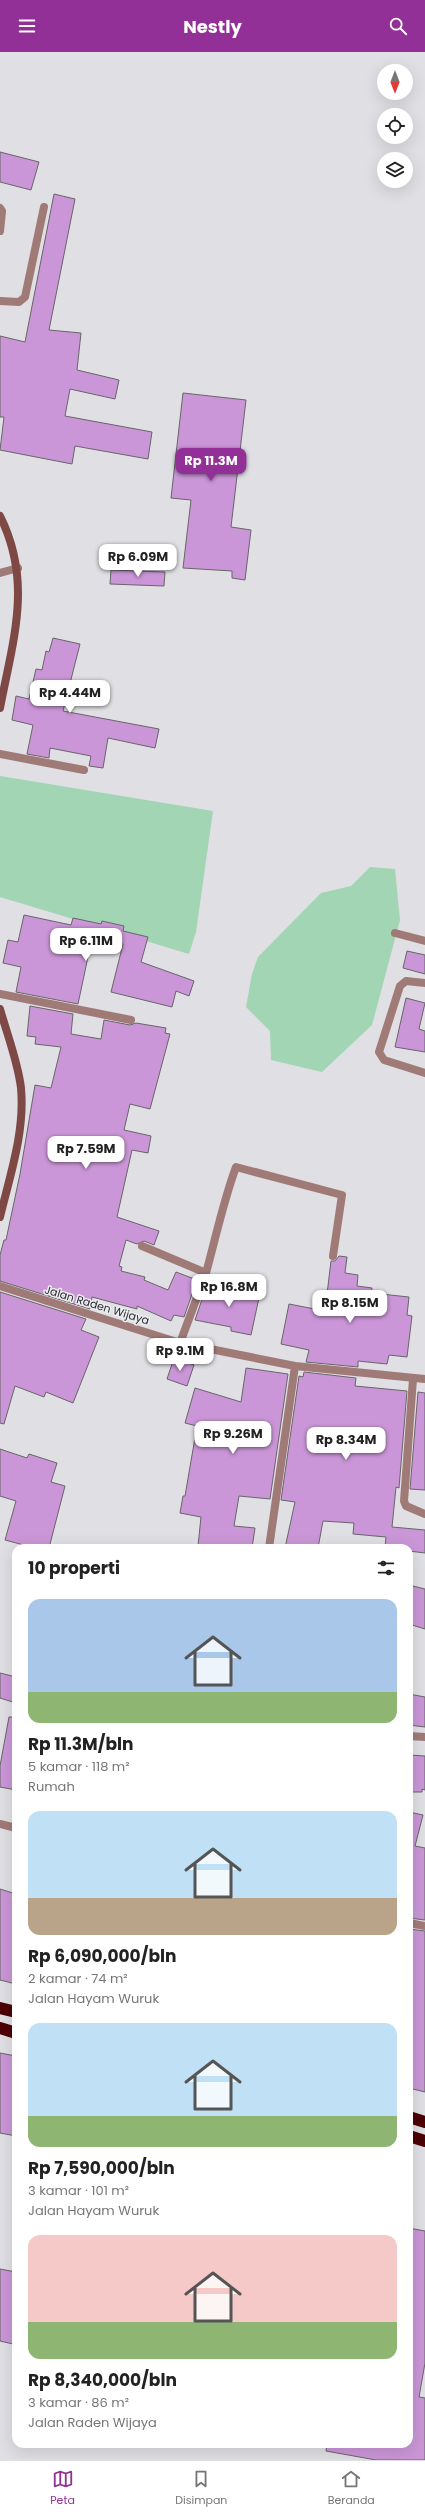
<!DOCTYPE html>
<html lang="id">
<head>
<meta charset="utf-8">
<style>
	:root { --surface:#fff; --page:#f6f6f6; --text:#222; --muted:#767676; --line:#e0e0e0; --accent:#933097 }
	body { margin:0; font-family:Poppins,sans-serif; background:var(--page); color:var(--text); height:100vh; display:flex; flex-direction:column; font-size:15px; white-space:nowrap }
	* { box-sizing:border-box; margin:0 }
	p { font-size:13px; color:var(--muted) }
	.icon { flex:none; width:22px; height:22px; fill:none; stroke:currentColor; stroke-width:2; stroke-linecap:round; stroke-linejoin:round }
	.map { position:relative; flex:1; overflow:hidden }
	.side { position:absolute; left:12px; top:1492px; width:401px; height:904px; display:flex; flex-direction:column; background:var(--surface); border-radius:12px; box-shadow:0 4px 16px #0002 }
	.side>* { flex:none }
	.needle { width:26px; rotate:180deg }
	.buttons { position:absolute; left:377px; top:12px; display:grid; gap:8px }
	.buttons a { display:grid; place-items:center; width:36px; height:36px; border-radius:50%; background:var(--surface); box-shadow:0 4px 16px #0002; font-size:20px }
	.price { position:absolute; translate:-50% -34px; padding:0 9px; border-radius:8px; background:#fff; color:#222; font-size:13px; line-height:26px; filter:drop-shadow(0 1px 2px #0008) }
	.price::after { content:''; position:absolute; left:50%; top:24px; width:12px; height:9px; margin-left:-6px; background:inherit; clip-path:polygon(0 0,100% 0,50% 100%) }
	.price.selected { background:var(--accent); color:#fff }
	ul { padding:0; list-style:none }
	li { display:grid; align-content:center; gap:8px; height:212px; padding:0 16px }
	li span { display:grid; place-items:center; height:124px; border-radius:12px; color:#555 }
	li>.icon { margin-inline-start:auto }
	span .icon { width:72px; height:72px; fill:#fffc; stroke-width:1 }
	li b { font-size:17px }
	h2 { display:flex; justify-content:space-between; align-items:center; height:48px; padding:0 16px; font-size:17px }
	header { display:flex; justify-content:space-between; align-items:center; height:52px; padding:0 16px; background:var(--accent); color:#fff; font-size:18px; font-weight:700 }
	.menu { display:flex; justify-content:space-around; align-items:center; height:56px; border-top:1px solid var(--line); background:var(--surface); font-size:11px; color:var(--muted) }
	.menu a { display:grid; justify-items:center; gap:2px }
	.menu .selected { color:var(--accent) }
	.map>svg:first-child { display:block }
	.green { fill:#a1d5b3 }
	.building { fill:#ca96d7; stroke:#686569 }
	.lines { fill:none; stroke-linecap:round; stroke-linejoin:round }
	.street { stroke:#a07a76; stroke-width:8 }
	.secondary { stroke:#7e4945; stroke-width:8 }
	.highway { stroke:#4c0005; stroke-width:12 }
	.labels { text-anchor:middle; stroke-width:3; stroke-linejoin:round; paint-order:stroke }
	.street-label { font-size:11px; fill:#2d2d2f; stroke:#ecedf1 }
</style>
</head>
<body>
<header><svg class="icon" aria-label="menu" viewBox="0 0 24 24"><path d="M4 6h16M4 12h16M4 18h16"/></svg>Nestly<svg class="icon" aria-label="search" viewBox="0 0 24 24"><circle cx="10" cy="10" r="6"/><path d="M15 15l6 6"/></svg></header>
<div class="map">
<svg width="425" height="2408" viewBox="0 0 425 2408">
	<rect width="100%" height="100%" fill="#dfdfe4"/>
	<path class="green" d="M0 724 213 759 196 880 189 902 0 845Z
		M370 815 395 817 400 868 372 973 322 1020 271 1008 270 979 246 955 252 922 258 905 321 841 351 834Z"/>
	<path class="building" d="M0 100 39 110 31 138 0 130Z
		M54 142 75 147 49 278 81 281 77 318 119 328 115 347 70 337 65 364 152 380 148 407 75 394 72 412 0 398 4 365H0V284L25 290Z
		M183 341 246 348 231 475 251 478 245 528 232 526V519L183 516 191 448 171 446Z
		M111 518 165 520 164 534 110 532Z
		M53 586 80 592 63 659 159 677 155 696 108 686 103 716 89 714 91 704 50 696 49 706 27 702 33 673 12 668 16 644 29 647 36 617 42 618 46 599 49 600Z
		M24 863 71 873 73 866 101 872 102 869 124 874 123 879 148 885 141 910 194 929 189 944 176 939 172 955 111 940 123 892 92 886 78 952 16 940 21 915 3 911 8 888 18 890Z
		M407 899 425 903V922L403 916Z
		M406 946 425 951 419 977 425 979V1000L395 995Z
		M30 954 73 962 71 982 101 987 104 968 130 973 136 971 166 976 165 981 170 982 150 1057 130 1052 124 1078 151 1084 148 1101 132 1098 117 1165 159 1179 154 1193 144 1189 137 1192 126 1188 119 1214 122 1215 121 1219 145 1225 144 1228 168 1238 176 1220 197 1228 184 1265 174 1263 171 1269 137 1254V1257L92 1245 90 1257 0 1229V1203L4 1188H6L20 1122 35 1033 51 1036 61 995 35 992 36 985 27 984Z
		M339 1204 347 1205 345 1221 358 1223 357 1234 372 1236 371 1241 409 1245 407 1263 412 1264 407 1305 389 1303 387 1312 358 1309V1315L306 1310 309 1298 281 1292 289 1252 325 1259 331 1209H335Z
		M208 1230 260 1241 251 1283 231 1279V1275L195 1268Z
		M0 1240 86 1267 81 1278 99 1285 73 1351 46 1340 44 1345 15 1334 4 1372 0 1371Z
		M174 1306 194 1313 187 1334 167 1327Z
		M246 1316 288 1322 270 1447 239 1444 234 1474 255 1476 252 1496 198 1494 201 1465 180 1461 183 1444H185L197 1374 185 1371 195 1336 241 1350Z
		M304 1320 356 1326 355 1334 407 1339 399 1436 396 1435 392 1475 425 1478V1501L409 1499V1496L385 1495 386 1485 353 1482 354 1471 323 1469 318 1496H285L295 1450 281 1448 299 1324 303 1325Z
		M418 1340 425 1341V1438L410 1437Z
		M0 1397 27 1406 29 1402 57 1411 51 1430 65 1434 49 1496H35L5 1488 16 1449 0 1444Z
		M413 1534 425 1537V1577L409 1572V1549Z
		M0 1621 16 1625V1651L0 1646Z
		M409 1642 425 1645V1675L409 1673Z
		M9 1665H16V1738L0 1735V1714Z
		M409 1703 425 1704V1738L422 1737V1740H409Z
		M409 1760 423 1763 415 1794 425 1796V1868L409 1866Z
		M0 1837 16 1842V1932L0 1928Z
		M409 1877 425 1879V2040L409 2036Z
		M0 2001 16 2004V2084L0 2081Z
		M409 2176 425 2179V2311L419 2345 425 2346V2408H376L326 2399 327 2392H409Z
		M0 2217 16 2220V2280L13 2292 0 2289Z"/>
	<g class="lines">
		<path class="street" d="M0 156 2 159 0 179
			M0 249 19 250 25 245 44 155
			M0 521 18 516
			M0 702 84 718
			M395 881 425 889
			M425 931 406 929 400 934 379 1000 384 1008 425 1021
			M0 942 131 968
			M142 1194 206 1221 180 1291
			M206 1221C216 1185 223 1150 236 1115L342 1143 333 1204
			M0 1234 180 1291 295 1314 425 1327
			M413 1327 404 1449 406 1454 425 1462
			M269 1496 295 1314
			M409 1684 425 1685
			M0 1772 16 1776
			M409 1871 425 1874"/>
		<path class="secondary" d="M0 464C33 530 13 588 0 656
			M0 957C7 982 18 1010 21 1036 25 1080 10 1123 0 1165"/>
		<path class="highway" d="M0 1956 16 1960
			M0 1976 16 1981
			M409 2065 425 2070
			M409 2084 425 2089"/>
	</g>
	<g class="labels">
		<g class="street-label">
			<text transform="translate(97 1253) rotate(17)" y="4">Jalan Raden Wijaya</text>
		</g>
	</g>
</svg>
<div class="buttons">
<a><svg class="needle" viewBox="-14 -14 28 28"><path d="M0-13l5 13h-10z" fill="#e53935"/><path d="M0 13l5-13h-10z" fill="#767676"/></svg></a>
<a><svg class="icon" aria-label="locate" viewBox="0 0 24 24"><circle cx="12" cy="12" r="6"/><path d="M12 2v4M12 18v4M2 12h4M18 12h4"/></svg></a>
<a><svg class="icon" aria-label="layers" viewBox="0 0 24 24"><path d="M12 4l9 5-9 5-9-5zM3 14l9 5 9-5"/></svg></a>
</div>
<b class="price selected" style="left:211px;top:430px">Rp 11.3M</b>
<b class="price" style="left:138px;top:526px">Rp 6.09M</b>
<b class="price" style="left:70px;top:662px">Rp 4.44M</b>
<b class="price" style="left:86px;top:910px">Rp 6.11M</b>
<b class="price" style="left:86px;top:1118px">Rp 7.59M</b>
<b class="price" style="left:229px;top:1256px">Rp 16.8M</b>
<b class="price" style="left:350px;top:1272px">Rp 8.15M</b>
<b class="price" style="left:180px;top:1320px">Rp 9.1M</b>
<b class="price" style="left:233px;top:1403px">Rp 9.26M</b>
<b class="price" style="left:346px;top:1409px">Rp 8.34M</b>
<section class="side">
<h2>10 properti<svg class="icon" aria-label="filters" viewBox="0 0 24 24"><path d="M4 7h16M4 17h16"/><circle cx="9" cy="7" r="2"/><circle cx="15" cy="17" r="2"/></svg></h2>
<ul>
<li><span style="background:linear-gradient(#a9c7e8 75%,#8fb573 0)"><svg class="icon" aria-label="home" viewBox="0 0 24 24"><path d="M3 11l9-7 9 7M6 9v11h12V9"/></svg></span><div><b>Rp 11.3M/bln</b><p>5 kamar · 118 m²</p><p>Rumah</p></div></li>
<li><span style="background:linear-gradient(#bfe0f5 70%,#b9a48a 0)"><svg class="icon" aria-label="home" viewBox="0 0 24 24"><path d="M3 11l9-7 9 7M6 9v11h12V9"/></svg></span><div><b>Rp 6,090,000/bln</b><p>2 kamar · 74 m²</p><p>Jalan Hayam Wuruk</p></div></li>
<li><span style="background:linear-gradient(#bfe0f5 75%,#8fb573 0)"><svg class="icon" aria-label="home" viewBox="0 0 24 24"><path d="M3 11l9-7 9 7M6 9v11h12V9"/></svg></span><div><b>Rp 7,590,000/bln</b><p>3 kamar · 101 m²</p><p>Jalan Hayam Wuruk</p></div></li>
<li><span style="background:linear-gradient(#f6c9c9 70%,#8fb573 0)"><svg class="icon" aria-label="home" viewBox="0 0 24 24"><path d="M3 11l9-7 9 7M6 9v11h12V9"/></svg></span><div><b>Rp 8,340,000/bln</b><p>3 kamar · 86 m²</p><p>Jalan Raden Wijaya</p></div></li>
</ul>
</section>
</div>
<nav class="menu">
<a class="selected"><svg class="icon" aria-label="map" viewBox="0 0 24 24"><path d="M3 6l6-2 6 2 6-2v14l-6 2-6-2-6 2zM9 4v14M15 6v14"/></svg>Peta</a>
<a><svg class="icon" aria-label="saved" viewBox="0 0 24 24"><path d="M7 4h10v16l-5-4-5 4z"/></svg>Disimpan</a>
<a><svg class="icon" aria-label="home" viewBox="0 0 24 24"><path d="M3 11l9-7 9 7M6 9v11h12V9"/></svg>Beranda</a>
</nav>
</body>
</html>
